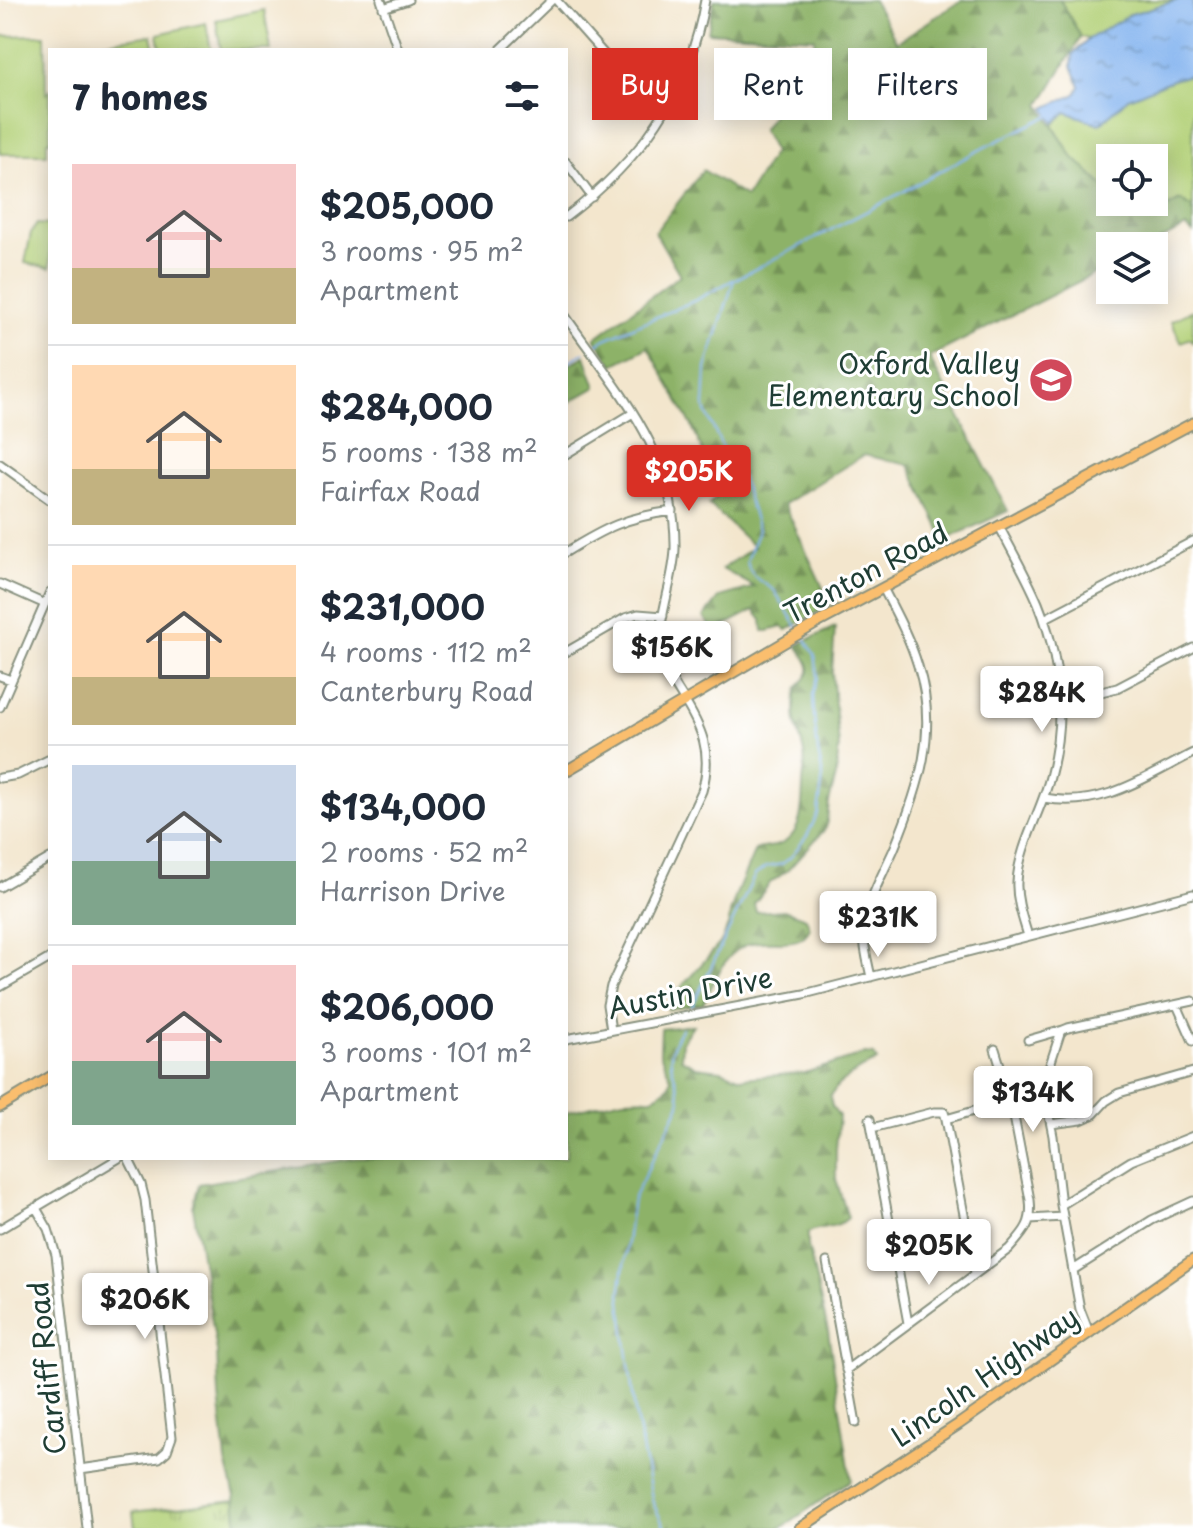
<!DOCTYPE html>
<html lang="en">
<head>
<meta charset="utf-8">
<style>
	:root { --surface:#fff; --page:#f6f6f7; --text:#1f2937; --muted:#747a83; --line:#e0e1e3; --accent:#d93025 }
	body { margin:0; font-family:"Playpen Sans",sans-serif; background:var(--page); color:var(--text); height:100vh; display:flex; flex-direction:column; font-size:30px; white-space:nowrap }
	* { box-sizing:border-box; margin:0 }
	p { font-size:26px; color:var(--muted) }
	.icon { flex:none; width:44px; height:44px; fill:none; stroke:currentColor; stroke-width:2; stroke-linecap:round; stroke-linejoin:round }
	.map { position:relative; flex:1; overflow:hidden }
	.drawer { position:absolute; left:48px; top:48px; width:520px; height:1112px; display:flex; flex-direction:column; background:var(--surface); border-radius:0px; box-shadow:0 4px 20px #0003 }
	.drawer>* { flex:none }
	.hud { position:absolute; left:592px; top:48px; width:480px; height:72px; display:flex; gap:16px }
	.fabs { position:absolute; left:1096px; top:144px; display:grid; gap:16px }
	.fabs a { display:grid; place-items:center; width:72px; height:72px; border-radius:0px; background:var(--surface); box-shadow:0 4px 20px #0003; font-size:40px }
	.price { position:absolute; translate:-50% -68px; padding:0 18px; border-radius:8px; background:#fff; color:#222; font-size:26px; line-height:52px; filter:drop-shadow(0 2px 4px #0008) }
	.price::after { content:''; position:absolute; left:50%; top:48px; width:24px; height:18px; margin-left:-12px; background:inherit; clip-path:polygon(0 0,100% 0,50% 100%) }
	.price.active { background:var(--accent); color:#fff }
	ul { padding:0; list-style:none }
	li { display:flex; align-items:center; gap:24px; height:200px; padding:0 24px }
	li+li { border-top:2px solid var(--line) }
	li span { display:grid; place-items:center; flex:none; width:224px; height:160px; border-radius:0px; color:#555 }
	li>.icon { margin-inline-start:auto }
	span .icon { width:96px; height:96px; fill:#fffc; stroke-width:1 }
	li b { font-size:34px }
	h2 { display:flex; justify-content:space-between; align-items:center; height:96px; padding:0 24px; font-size:34px }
	.tag { padding:0 28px; border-radius:0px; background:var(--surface); box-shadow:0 4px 20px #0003; font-size:28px; line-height:72px }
	.tag.active { background:var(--accent); color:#fff }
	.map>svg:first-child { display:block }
	.grass { fill:#b2d077; stroke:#688656; stroke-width:2 }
	.forest { fill:url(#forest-firs); stroke:#56784e; stroke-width:2 }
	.park { fill:url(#park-tufts); stroke:#688656; stroke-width:2 }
	.water { fill:url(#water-ripples); stroke:#527892; stroke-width:2 }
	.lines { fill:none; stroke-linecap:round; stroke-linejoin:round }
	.stream { stroke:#84b4ef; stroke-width:2 }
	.minor-casing { stroke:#899280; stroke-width:11 }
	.major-casing { stroke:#899280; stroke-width:13 }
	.minor { stroke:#fff; stroke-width:7 }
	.major { stroke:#fabe6e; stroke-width:9 }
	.labels { text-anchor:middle; stroke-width:6; stroke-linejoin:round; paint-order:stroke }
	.poi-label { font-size:28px; fill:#1f3d34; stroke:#fff; text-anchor:end }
	.street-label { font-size:28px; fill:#1f3d34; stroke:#fff }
</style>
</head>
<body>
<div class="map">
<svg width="1193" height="1528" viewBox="0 0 1193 1528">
	<defs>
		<pattern id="forest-firs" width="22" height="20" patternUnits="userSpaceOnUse" patternTransform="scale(2)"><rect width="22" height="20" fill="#8db268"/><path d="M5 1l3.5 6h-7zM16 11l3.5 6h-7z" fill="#739256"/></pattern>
		<pattern id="park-tufts" width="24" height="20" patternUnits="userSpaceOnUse" patternTransform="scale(2)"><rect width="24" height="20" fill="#b2d077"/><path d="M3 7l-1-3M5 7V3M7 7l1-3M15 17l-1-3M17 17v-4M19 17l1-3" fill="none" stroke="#90aa62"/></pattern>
		<pattern id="water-ripples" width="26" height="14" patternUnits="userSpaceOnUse" patternTransform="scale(2)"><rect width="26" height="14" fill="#84b4ef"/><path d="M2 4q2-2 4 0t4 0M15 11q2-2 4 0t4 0" fill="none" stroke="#6b94c2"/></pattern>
	</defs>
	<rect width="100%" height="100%" fill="#fff"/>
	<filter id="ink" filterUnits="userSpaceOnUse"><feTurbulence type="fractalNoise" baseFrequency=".0125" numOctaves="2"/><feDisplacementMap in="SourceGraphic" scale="16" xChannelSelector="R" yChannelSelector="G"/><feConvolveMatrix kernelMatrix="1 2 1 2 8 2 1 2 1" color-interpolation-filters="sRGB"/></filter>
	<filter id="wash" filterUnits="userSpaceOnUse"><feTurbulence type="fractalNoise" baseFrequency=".006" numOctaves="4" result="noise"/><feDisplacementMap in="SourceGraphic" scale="32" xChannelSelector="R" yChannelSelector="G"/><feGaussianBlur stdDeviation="1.8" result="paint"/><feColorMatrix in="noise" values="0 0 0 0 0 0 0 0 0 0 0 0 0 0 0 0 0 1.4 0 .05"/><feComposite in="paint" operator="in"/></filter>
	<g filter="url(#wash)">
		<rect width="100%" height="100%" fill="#f3e6cd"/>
		<path class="grass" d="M1060 0H1178L1131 14 1089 39 1081 37Z
			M264 10 271 50H221L216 20Z
			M206 23 211 50H161L158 34Z
			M45 35 46 94 50 90V141H47V154H0V36Z
			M152 35 155 50H94L93 44Z
			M1193 74V208L1180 200 1156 214 1128 210 1120 202H1154V158H1110V192L1072 156 1053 125 1066 112 1100 124 1128 98 1172 80Z
			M37 224 50 225V268L25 263 31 233Z"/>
		<path class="forest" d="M714 0H873L897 42 962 0H1060L1081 37 1040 105 1072 156 1110 192V202H1120L1128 210 1156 214 1180 200 1193 208V233L1186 227 1149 246H1110V266L929 357 1008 511 945 540 909 465 864 455 784 504 831 605 787 630 782 627 768 631H763L762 620 754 610 714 631 704 617 720 597 755 587 722 569 754 547 709 504 743 474 710 469 691 424 648 347 613 365 595 338 680 275 655 232 703 170 746 197 774 152 762 130 777 109 798 116 815 38 708 32Z
			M585 356 596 387 566 404V366Z
			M835 627 832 672 839 746 836 776 829 802 826 828 788 870 770 883 754 904 756 912 784 910 806 918 810 928C801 948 777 940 759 942 752 942 742 946 736 951 722 960 711 989 703 1004L668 1010 677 992 722 941 729 923 730 913 737 892 755 850C765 846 776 848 785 842 803 829 802 805 803 785 803 775 806 765 804 754 802 740 795 727 795 712 795 704 795 696 798 688 802 681 811 675 809 667 808 660 801 652 797 645Z
			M693 1025 682 1042 681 1059 696 1067 721 1070 741 1078 805 1073 865 1054 874 1055 877 1061 858 1070 838 1085 830 1097 832 1106 839 1116 836 1149V1179L848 1218C837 1229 821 1225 808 1233V1246L828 1331 851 1480 781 1528H238L235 1496 226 1461 219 1396 217 1352 193 1207 199 1184 356 1158H566V1112L623 1099 653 1098 669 1086 671 1078 660 1054 661 1029Z"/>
		<path class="park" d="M1193 310V342L1190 338 1181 342 1171 321Z
			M235 1500 237 1528H135L133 1512Z"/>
		<path class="water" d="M1178 0H1193V74L1172 80 1128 98 1100 124 1066 112 1054 123 1045 108 1076 94 1080 86 1072 66 1073 54 1089 39 1131 14Z"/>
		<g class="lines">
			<path class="stream" d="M591 348 605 339 696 300 733 280
				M566 363 585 352
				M799 630 774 590 756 578 749 569 747 561 758 530 738 466 728 460 704 407 706 368 734 280 873 208 983 148 1050 115
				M692 1007 755 875 766 867 782 864 790 858 807 836 818 813 823 776 818 752 814 715 813 695 818 677 817 668 815 655 803 635
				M665 1528 653 1503 635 1411 620 1294 633 1199 680 1104C679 1068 659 1068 681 1029"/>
		</g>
	</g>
	<g filter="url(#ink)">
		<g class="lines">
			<g class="minor-casing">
				<path id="minor" d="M381 0 398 50
					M556 0 627 80 669 104
					M383 8 408 0
					M500 50 552 0
					M566 162 592 197
					M566 217C640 161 689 94 705 0
					M566 317C617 390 677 454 675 549 674 581 656 621 661 651 664 667 672 681 681 695 702 728 713 752 702 791L611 986 607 1005 611 1030
					M566 454 633 413
					M0 464 50 500
					M999 526C1012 551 1027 577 1038 603 1061 660 1066 717 1050 777 1041 812 1019 846 1017 882 1016 900 1023 919 1028 936
					M566 552C605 528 626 517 673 511
					M0 584 45 604
					M1044 619 1193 541
					M566 652 625 618 638 614 663 616
					M0 676 11 680
					M1060 697 1089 695 1117 688 1193 648
					M0 707 50 592
					M0 778 18 775 50 759
					M1044 798C1101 809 1144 778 1193 753
					M0 887 50 858
					M871 977C868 963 864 949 864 935 865 904 882 876 894 849 919 788 939 731 918 666 910 639 896 613 883 588
					M0 987 50 958
					M1177 1005 1193 1041
					M566 1039 804 994 1193 894
					M1028 1040 1063 1030
					M870 1119 908 1323
					M946 1119 975 1273
					M946 1119 1044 1091
					M1051 1124 1081 1120 1094 1114 1106 1101 1119 1093 1193 1072
					M872 1128 934 1112H944L946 1119
					M1061 1205 1131 1161 1193 1136
					M36 1208 48 1229 56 1255 87 1528
					M1030 1219 1063 1217
					M0 1229 119 1158
					M827 1262 856 1423
					M1073 1270 1152 1220 1193 1201
					M1089 1332 1080 1309 1061 1205 1053 1136 1044 1091 1046 1077 1060 1034 1063 1030 1068 1028 1193 1001
					M846 1370 1009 1249C1024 1232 1033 1224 1030 1200L1011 1101 995 1049
					M80 1469 159 1458 167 1451 172 1437 145 1200 141 1184 128 1158"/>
			</g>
			<g class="major-casing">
				<path id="major" d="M566 771 817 623 1193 423
					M0 1107 50 1077
					M800 1528 959 1424 1193 1260"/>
			</g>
			<use href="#minor" class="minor"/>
			<use href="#major" class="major"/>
		</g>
	</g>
	<defs>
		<g id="school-disc" transform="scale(2.3)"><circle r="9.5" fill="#d1495b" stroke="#fff"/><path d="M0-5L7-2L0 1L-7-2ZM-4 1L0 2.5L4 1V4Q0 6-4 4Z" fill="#fff"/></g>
	</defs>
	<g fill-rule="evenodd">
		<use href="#school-disc" x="1051" y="380"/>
	</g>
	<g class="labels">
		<g class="poi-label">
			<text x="1020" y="374">Oxford Valley<tspan x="1020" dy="32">Elementary School</tspan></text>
		</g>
		<g class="street-label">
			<text transform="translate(866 573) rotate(-28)" y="10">Trenton Road</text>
			<text transform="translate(690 993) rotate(-11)" y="10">Austin Drive</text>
			<text transform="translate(47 1368) rotate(-96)" y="10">Cardiff Road</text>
			<text transform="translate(985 1377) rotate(-35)" y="10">Lincoln Highway</text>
		</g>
	</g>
</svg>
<div class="fabs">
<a><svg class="icon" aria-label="locate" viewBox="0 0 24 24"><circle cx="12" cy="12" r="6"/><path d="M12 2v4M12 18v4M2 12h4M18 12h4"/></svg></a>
<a><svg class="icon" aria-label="layers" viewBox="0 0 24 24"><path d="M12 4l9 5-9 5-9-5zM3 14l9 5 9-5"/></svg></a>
</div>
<b class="price active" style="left:689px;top:513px">$205K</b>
<b class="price" style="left:672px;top:689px">$156K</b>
<b class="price" style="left:1042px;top:734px">$284K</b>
<b class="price" style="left:878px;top:959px">$231K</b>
<b class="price" style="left:1033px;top:1134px">$134K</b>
<b class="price" style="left:929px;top:1287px">$205K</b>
<b class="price" style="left:145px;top:1341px">$206K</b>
<div class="hud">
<a class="tag active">Buy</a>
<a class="tag">Rent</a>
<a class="tag">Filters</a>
</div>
<section class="drawer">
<h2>7 homes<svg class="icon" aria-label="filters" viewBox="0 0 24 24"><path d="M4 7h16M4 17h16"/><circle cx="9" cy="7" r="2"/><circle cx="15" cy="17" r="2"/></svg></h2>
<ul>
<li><span style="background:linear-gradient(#f6c9c9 65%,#c2b280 0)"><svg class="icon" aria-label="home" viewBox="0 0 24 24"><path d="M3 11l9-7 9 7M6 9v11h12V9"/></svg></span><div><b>$205,000</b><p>3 rooms · 95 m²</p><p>Apartment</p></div></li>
<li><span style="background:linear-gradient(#ffd9b3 65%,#c2b280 0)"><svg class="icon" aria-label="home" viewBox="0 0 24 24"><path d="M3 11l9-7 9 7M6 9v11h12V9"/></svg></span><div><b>$284,000</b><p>5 rooms · 138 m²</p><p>Fairfax Road</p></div></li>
<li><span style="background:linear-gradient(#ffd9b3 70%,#c2b280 0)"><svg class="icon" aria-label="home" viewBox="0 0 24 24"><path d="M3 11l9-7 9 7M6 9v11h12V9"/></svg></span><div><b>$231,000</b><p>4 rooms · 112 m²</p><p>Canterbury Road</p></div></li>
<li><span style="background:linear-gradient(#c9d6e8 60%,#7fa58c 0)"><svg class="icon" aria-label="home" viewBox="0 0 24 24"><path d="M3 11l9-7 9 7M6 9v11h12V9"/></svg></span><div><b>$134,000</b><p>2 rooms · 52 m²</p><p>Harrison Drive</p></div></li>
<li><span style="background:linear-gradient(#f6c9c9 60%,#7fa58c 0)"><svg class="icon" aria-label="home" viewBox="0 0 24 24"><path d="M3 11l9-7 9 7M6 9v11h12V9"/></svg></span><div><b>$206,000</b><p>3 rooms · 101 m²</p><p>Apartment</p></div></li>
</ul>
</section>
</div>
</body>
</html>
